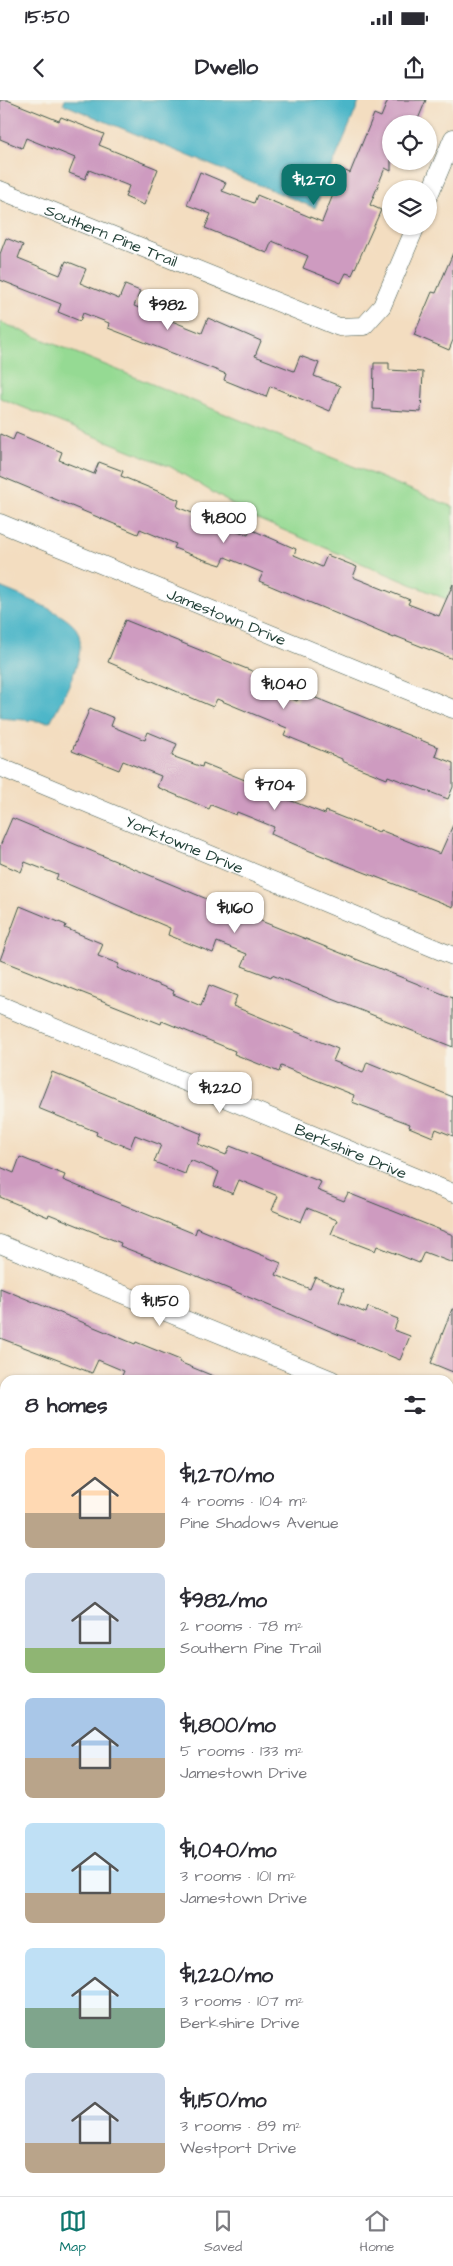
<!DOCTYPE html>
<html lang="en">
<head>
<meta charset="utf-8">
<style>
	:root { --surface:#fff; --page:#f2f2f3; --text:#2b2b33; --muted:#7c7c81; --line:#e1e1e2; --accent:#0f766e }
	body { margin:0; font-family:"Architects Daughter",sans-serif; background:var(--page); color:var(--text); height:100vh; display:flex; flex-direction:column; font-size:19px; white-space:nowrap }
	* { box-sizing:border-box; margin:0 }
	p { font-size:16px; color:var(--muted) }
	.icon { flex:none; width:28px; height:28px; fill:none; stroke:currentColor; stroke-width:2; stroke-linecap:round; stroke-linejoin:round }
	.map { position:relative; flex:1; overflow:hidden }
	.panel { position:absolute; left:0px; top:1275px; width:454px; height:821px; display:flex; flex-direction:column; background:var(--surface); border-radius:15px 15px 0 0; box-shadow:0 1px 4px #0004 }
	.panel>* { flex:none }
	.fabs { position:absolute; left:382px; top:15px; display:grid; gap:10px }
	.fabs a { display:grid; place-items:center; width:55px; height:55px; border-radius:50%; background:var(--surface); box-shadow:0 1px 4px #0004; font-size:25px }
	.price { position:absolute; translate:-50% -42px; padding:0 11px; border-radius:10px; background:#fff; color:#222; font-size:16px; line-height:32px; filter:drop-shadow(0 1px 2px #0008) }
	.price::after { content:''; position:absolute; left:50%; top:30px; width:15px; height:11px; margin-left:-8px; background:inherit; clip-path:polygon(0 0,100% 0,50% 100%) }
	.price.on { background:var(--accent); color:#fff }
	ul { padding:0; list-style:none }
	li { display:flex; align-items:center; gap:15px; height:125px; padding:0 25px }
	li span { display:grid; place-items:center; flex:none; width:140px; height:100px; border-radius:8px; color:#555 }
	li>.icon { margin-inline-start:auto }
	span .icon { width:60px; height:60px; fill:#fffc; stroke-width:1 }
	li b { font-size:21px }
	h2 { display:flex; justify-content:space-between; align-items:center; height:60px; padding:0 25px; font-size:21px }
	.status { display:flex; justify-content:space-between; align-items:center; height:35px; padding:0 25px; background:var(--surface); direction:ltr }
	.status svg { height:14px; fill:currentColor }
	header { display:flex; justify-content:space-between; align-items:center; height:65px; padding:0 25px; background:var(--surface); font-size:22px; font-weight:700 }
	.dock { display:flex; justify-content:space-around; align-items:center; height:70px; border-top:1px solid var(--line); background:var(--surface); font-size:14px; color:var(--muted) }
	.dock a { display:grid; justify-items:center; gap:2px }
	.dock .on { color:var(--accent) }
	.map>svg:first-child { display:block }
	.green { fill:#95da93; stroke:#5a8c64 }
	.water { fill:#4ab5c8; stroke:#34797e }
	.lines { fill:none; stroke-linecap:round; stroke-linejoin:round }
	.stream { stroke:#4ab5c8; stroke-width:5.5 }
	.building { fill:#ce9bc0 }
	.minor-casing { stroke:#3f5549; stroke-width:19 }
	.tertiary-casing { stroke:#3f5549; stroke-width:23 }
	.minor { stroke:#fff; stroke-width:18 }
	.tertiary { stroke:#fff; stroke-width:21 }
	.labels { text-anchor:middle; stroke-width:5; stroke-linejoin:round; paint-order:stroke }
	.street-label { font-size:16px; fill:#1f3d34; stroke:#f7f3e8 }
</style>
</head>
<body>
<div class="status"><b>15:50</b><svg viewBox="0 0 49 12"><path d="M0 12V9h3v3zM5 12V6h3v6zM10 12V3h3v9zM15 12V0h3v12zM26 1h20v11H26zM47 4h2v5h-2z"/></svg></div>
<header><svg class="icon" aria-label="back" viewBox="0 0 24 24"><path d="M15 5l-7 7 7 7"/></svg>Dwello<svg class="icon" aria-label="share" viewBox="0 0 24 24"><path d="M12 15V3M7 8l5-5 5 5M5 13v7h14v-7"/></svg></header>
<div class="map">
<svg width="453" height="2096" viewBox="0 0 453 2096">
	<rect width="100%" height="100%" fill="#f7f3e8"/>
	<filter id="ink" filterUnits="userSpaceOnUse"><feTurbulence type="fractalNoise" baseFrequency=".02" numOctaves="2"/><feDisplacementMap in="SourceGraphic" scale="10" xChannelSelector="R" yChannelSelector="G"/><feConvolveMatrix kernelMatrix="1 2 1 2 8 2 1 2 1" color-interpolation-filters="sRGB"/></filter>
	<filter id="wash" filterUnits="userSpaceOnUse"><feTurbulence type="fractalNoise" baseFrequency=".0096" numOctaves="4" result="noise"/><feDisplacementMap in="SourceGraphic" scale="20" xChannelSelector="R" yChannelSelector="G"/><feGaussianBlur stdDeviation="1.12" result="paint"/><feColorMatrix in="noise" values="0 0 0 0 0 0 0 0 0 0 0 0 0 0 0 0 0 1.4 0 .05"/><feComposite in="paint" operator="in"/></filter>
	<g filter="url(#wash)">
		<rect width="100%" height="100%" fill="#f3ddc0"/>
		<path class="green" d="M0 222 453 407V502L255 418 171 367 0 298Z
			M449 1454 453 1456V2053L449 2051Z"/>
		<path class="water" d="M65 0H360L315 108 63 4Z
			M0 487C18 495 71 514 78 532 88 556 61 601 50 622L0 618Z"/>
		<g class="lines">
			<path class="stream" d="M0 1302 5 1304
				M449 1491 453 1492"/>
		</g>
		<g id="blocks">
			<path class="building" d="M0 0H7L59 21 61 17 104 34 99 45 158 69 144 105 125 97 129 86 89 70 85 79 69 73 75 58 26 38 22 48 0 39Z
				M388 0H426L416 24H391V71L385 68 370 105 381 110 352 175 346 173 341 183 303 168 308 156 272 141 267 153 205 128 211 114 187 105 200 72 226 83 222 91 254 103 257 95 322 122 343 70 350 73 374 14 381 17Z
				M6 138 23 145 18 158 60 175 66 161 86 169 80 183 119 199 125 185 140 191 134 206 202 233 208 218 261 241 255 256 294 271 300 256 319 263 314 276 340 286 330 311 270 286 266 297 224 280 226 274 108 228 109 223 83 213 80 221 58 212 61 204 0 180V154Z
				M453 153V240L449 250 414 235 432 192 436 193Z
				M374 263H389V270L423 272 421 312 373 309Z
				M16 333 62 352 59 360 94 374 99 362 123 371 121 376 179 400 177 407 248 435 250 429 296 449 294 455 322 467 327 455 357 467 353 477 410 500 408 504 439 516 453 484V559L395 536 394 538 259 481 263 473 225 457 221 465 202 459 174 448 176 444 140 429 138 434 0 376V334L13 340Z
				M125 520 262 575 258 585 297 601 301 592 438 647 435 656 453 663V687L448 699 388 676 387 679 342 661V659L284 635 287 628 217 599 213 607 108 562Z
				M90 608 114 618 111 626 145 640 148 632 177 644 172 656 202 667 203 663 262 687 265 679 288 688 284 698 325 714 326 711 379 732 380 730 440 754 453 725V807L310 751 271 734 274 727 237 712 236 715 211 705 209 709 157 687 161 676 123 661 119 670 72 651Z
				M12 718 231 809 453 898V947L272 875 271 877 242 866 247 854 217 842 213 853 168 835 170 828 56 779 58 775 25 762 21 772 0 763V746Z
				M20 806 66 825 65 828 103 844 98 856 119 864 117 868 174 891 173 894 201 906 209 885 237 896 233 906 338 949 333 961 363 973 367 962 453 997V1036L436 1029 433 1037 409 1027 410 1024 352 1002 354 995 281 966 279 972 234 954 235 951 162 921 161 924 0 860Z
				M52 972 202 1034 198 1044 226 1055 230 1046 321 1082 317 1090 344 1101 348 1093 453 1135V1163L424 1152 419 1163 377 1146 375 1151 331 1134 337 1120 307 1108 301 1122 272 1110 278 1096 239 1080 233 1094 214 1086 219 1072 190 1060 185 1074 154 1062 161 1045 135 1035 130 1048 96 1035 97 1032 38 1008Z
				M20 1057 65 1075 63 1080 124 1105 195 1134 197 1128 281 1163 276 1175 310 1189 315 1177 344 1189 339 1202 366 1213 368 1207 398 1219 394 1230 410 1236 400 1260 212 1182 120 1146 121 1143 49 1114 48 1117 0 1097V1067L14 1073Z
				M0 1188 135 1244 136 1242 180 1260 179 1262 223 1280H120L124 1271 98 1260 92 1273 0 1238Z
				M452 1209H453V1272L431 1263Z"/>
		</g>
	</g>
	<g filter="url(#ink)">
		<use href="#blocks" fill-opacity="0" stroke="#3f5549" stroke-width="1"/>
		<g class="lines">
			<g class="minor-casing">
				<g id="minor">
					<path id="s1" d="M0 90 339 227 364 226 382 206 416 126"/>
					<path d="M429 95 453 38"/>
					<path id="s2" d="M0 423 453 609"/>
					<path id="s3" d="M0 667 453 856"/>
					<path id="s4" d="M0 905 453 1093"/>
					<path d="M0 1144 332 1280"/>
					<path d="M449 1328 453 1329"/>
					<path d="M0 1444 5 1447"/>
					<path d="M414 2096 416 2091"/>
				</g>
			</g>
			<g class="tertiary-casing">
				<path id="tertiary" d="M0 1886 5 1887
					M449 2063 453 2065"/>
			</g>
			<use href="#minor" class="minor"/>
			<use href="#tertiary" class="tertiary"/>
		</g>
	</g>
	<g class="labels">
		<g class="street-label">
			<text dy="6" stroke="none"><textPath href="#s1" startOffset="120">Southern Pine Trail</textPath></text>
			<text dy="6" stroke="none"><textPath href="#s2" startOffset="245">Jamestown Drive</textPath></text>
			<text dy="6" stroke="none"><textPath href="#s3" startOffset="200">Yorktowne Drive</textPath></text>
			<text dy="6" stroke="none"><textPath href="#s4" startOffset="380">Berkshire Drive</textPath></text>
		</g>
	</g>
</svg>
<div class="fabs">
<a><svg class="icon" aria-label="locate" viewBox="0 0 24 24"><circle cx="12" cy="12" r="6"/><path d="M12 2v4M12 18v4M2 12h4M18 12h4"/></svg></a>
<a><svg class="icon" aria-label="layers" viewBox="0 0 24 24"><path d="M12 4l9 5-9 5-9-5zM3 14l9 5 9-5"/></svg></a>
</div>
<b class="price on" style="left:314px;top:106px">$1,270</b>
<b class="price" style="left:168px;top:231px">$982</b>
<b class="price" style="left:224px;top:444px">$1,800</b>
<b class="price" style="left:284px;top:610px">$1,040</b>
<b class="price" style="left:275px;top:711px">$704</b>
<b class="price" style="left:235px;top:834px">$1,160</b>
<b class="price" style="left:220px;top:1014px">$1,220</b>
<b class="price" style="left:160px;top:1227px">$1,150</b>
<section class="panel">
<h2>8 homes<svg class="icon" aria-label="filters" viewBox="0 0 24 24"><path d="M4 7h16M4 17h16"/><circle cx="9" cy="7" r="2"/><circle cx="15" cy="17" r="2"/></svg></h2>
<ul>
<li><span style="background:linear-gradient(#ffd9b3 65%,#b9a48a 0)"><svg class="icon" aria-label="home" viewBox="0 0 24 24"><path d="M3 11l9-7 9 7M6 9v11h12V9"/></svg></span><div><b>$1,270/mo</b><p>4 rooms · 104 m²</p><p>Pine Shadows Avenue</p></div></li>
<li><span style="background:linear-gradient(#c9d6e8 75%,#8fb573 0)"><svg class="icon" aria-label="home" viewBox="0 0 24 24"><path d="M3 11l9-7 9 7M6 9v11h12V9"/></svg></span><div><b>$982/mo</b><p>2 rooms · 78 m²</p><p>Southern Pine Trail</p></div></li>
<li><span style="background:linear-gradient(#a9c7e8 60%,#b9a48a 0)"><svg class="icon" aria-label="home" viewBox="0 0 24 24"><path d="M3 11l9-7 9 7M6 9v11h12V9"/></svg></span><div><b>$1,800/mo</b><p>5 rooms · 133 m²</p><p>Jamestown Drive</p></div></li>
<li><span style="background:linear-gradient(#bfe0f5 70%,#b9a48a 0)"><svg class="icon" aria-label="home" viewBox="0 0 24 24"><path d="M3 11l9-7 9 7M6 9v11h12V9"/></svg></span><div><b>$1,040/mo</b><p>3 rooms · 101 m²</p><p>Jamestown Drive</p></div></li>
<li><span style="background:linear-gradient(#bfe0f5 60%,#7fa58c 0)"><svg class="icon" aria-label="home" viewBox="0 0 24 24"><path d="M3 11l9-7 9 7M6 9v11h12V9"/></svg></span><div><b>$1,220/mo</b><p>3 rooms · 107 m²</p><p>Berkshire Drive</p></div></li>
<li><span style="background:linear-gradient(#c9d6e8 70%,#b9a48a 0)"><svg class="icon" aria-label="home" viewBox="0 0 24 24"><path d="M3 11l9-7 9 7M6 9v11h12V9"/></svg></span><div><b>$1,150/mo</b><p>3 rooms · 89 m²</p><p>Westport Drive</p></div></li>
</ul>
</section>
</div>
<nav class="dock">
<a class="on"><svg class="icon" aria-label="map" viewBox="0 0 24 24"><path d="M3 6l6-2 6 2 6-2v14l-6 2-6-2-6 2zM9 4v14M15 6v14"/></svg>Map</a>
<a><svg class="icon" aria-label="saved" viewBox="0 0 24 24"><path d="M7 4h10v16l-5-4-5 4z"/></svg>Saved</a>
<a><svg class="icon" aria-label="home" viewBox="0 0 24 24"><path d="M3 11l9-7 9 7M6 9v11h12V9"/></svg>Home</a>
</nav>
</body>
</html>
